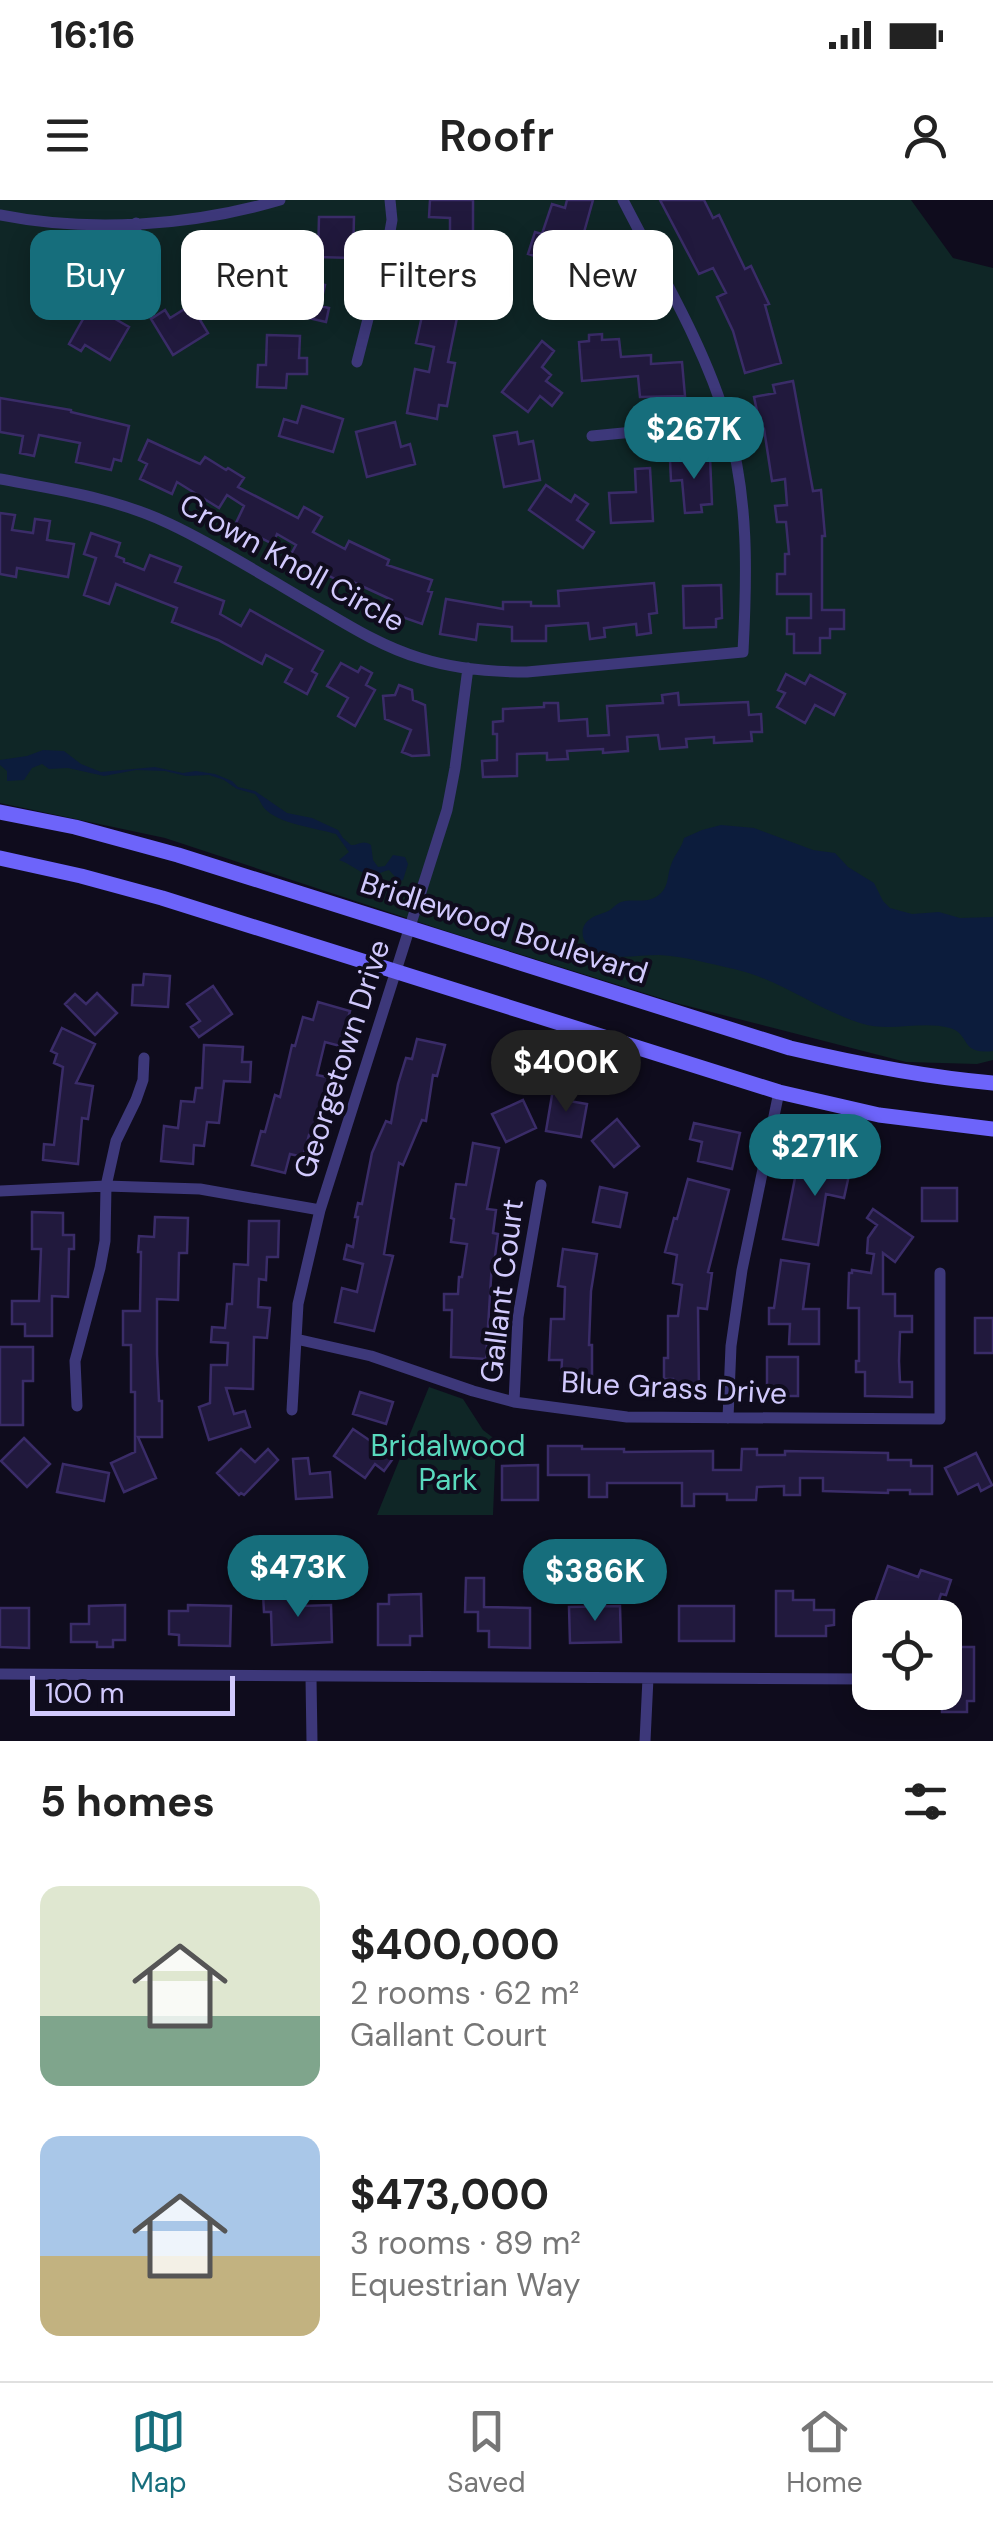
<!DOCTYPE html>
<html lang="en">
<head>
<meta charset="utf-8">
<style>
	:root { --surface:#fff; --page:#f6f6f6; --text:#222; --muted:#767676; --line:#e0e0e0; --accent:#166e7c }
	body { margin:0; font-family:"DM Sans",sans-serif; background:var(--page); color:var(--text); height:100vh; display:flex; flex-direction:column; font-size:38px; white-space:nowrap }
	* { box-sizing:border-box; margin:0 }
	p { font-size:32px; color:var(--muted) }
	.icon { flex:none; width:55px; height:55px; fill:none; stroke:currentColor; stroke-width:2; stroke-linecap:round; stroke-linejoin:round }
	.map { position:relative; height:1541px; overflow:hidden }
	.drawer { display:flex; flex-direction:column; background:var(--surface); flex:1 }
	.drawer>* { flex:none }
	.top-card { position:absolute; left:30px; top:30px; width:935px; height:90px; display:flex; gap:20px }
	.tools { position:absolute; left:852px; top:1400px; display:grid; gap:20px }
	.tools a { display:grid; place-items:center; width:110px; height:110px; border-radius:20px; background:var(--surface); box-shadow:0 5px 25px #0003; font-size:50px }
	.scale { position:absolute; left:30px; bottom:25px; width:205px; box-sizing:border-box; padding-left:10px; border:5px solid #d1c9fd; border-top:0; font-size:28px; line-height:35px; white-space:nowrap; color:#d1c9fd; -webkit-text-stroke:8px #0f0c1d; paint-order:stroke }
	.price { position:absolute; translate:-50% -85px; padding:0 22px; border-radius:35px; background:var(--accent); color:#fff; font-size:32px; line-height:65px; filter:drop-shadow(0 2px 5px #0008) }
	.price::after { content:''; position:absolute; left:50%; top:60px; width:30px; height:22px; margin-left:-15px; background:inherit; clip-path:polygon(0 0,100% 0,50% 100%) }
	.price.active { background:#222; color:#fff }
	ul { padding:0; list-style:none }
	li { display:flex; align-items:center; gap:30px; height:250px; padding:0 40px }
	li span { display:grid; place-items:center; flex:none; width:280px; height:200px; border-radius:20px; color:#555 }
	li>.icon { margin-inline-start:auto }
	span .icon { width:120px; height:120px; fill:#fffc; stroke-width:1 }
	li b { font-size:42px }
	h2 { display:flex; justify-content:space-between; align-items:center; height:120px; padding:0 40px; font-size:42px }
	.chip { padding:0 35px; border-radius:20px; background:var(--surface); box-shadow:0 5px 25px #0003; font-size:35px; line-height:90px }
	.chip.active { background:var(--accent); color:#fff }
	.status { display:flex; justify-content:space-between; align-items:center; height:70px; padding:0 50px; background:var(--surface); direction:ltr }
	.status svg { height:28px; fill:currentColor }
	header { display:flex; justify-content:space-between; align-items:center; height:130px; padding:0 40px; background:var(--surface); font-size:45px; font-weight:600 }
	.tabs { display:flex; justify-content:space-around; align-items:center; height:140px; border-top:2px solid var(--line); background:var(--surface); font-size:28px; color:var(--muted) }
	.tabs a { display:grid; justify-items:center; gap:5px }
	.tabs .active { color:var(--accent) }
	.map>svg:first-child { display:block }
	.green { fill:#0f2626 }
	.water { fill:#0c1c3c }
	.building { fill:#21193d; stroke:#3a2c68; stroke-width:2.5 }
	.lines { fill:none; stroke-linecap:round; stroke-linejoin:round }
	.minor { stroke:#3d387a; stroke-width:11 }
	.secondary { stroke:#6d64fa; stroke-width:15 }
	.labels { text-anchor:middle; stroke-width:8; stroke-linejoin:round; paint-order:stroke }
	.street-label { font-size:30px; fill:#d1c9fd; stroke:#0f0c1d }
	.park-label { font-size:30px; fill:#59dabe; stroke:#0f0c1d }
</style>
</head>
<body>
<div class="status"><b>16:16</b><svg viewBox="0 0 49 12"><path d="M0 12V9h3v3zM5 12V6h3v6zM10 12V3h3v9zM15 12V0h3v12zM26 1h20v11H26zM47 4h2v5h-2z"/></svg></div>
<header><svg class="icon" aria-label="menu" viewBox="0 0 24 24"><path d="M4 6h16M4 12h16M4 18h16"/></svg>Roofr<svg class="icon" aria-label="person" viewBox="0 0 24 24"><circle cx="12" cy="8" r="4"/><path d="M4 21q1-7 8-7t8 7"/></svg></header>
<div class="map">
<svg width="993" height="1541" viewBox="0 0 993 1541">
	<rect width="100%" height="100%" fill="#0f0c1d"/>
	<path class="green" d="M0 0H911L953 58 993 68V860L977 864 906 862 676 803 449 732 165 638 0 603Z
		M429 1187 463 1199 483 1230 496 1240 493 1315H377Z"/>
	<path class="water" d="M43 550 64 551 81 564 101 572 155 567 183 573 196 571 215 574 232 581 238 587 255 591 287 613 312 618 338 630 343 638 351 645C358 646 362 639 371 645L373 660 378 667 385 666 393 655 405 657 408 664 403 680 399 681 389 670C384 671 379 674 374 675 362 676 350 663 339 660L349 652 336 634C316 628 278 624 264 608 261 604 259 598 255 594L237 589 224 580 209 575 186 576 165 571 136 570 104 576 68 568 49 569 42 564 32 568 24 580 7 581V571L0 565V560L27 556Z
		M721 625 754 628 813 650 835 653 848 667 874 683 883 701 890 708 912 714 939 712 960 718 993 717V851C959 855 971 834 950 828 920 820 891 833 860 823 816 809 779 779 734 769 710 764 684 756 659 755 640 755 615 760 598 753 592 750 585 744 583 737 580 721 594 716 606 712 614 709 616 702 625 701 639 699 650 704 661 693 669 685 667 675 671 665 674 655 682 648 684 638L702 630Z"/>
	<path class="building" d="M430 0H473V87L441 86 442 56H422V40L450 41V18L429 17Z
		M567 0H593L581 43 558 36 551 61 528 54 535 32 542 34 552 4 565 8Z
		M660 0H704L713 18 719 15 745 69 751 66 769 104 765 105 781 163 745 173 733 131 717 97 726 93 713 68 699 74Z
		M319 17H354L353 58 318 57Z
		M235 33 252 34 251 63 212 61 211 79 188 78 189 40 234 42Z
		M41 46 86 48V61H66L65 104 32 103 33 62H41Z
		M584 66 586 89 604 88 606 106 556 110 553 69Z
		M286 76 325 85 320 106 329 108 326 122 278 111Z
		M409 97 459 108 448 162 455 163 447 206 439 205 437 219 407 213 415 169 429 172 434 147 416 143 422 116 406 112Z
		M91 105 129 127 110 160 85 145 81 151 69 144Z
		M191 105 208 133 173 155 151 119 165 110 170 118Z
		M602 134V140L619 139 621 157 651 155V164L682 162 685 196 640 197 638 176 582 181 579 142 589 141V135Z
		M267 135 300 136 299 158H307V174H287L286 188 257 187 258 165H266Z
		M542 141 554 151 542 167 551 175 546 181 562 193 552 206 540 196 528 212 502 192Z
		M793 181 813 291 821 290 825 336H822V410H844V429H830V438H820V453H794V434H787V418H811V394H777V374H785V354H789L786 322H777L775 306 787 305 785 279 772 281 764 229 761 230 754 197 775 193 773 185Z
		M0 198 71 210V212L129 226 121 261 114 259 111 270 76 262 80 243 39 235 34 256 20 253 23 236 0 232Z
		M302 206 343 219 333 252 279 236 284 219 297 223Z
		M395 222 401 247 410 244 415 264 367 277 356 232Z
		M517 232 519 244 533 241 540 280 504 287 494 236Z
		M148 240 200 264 205 257 226 270 228 268 244 278 238 287 298 318 304 307 322 317 313 332 345 349 349 341 389 360 387 365 432 380 428 391 432 392 422 424 388 412 392 400 353 382 351 387 290 356 296 345 277 334 273 344 235 325 244 306 227 295 219 308 177 282 172 294 140 279 147 264 139 260Z
		M710 257 712 304 701 305 702 312 685 313 682 280 671 281 670 260Z
		M650 268 653 321 611 323 609 293 636 292 635 269Z
		M546 285 571 302 575 295 588 304 577 320 594 332 583 348 529 310Z
		M0 313 15 315 12 330 33 333 35 319 50 321 47 340 74 344 68 377 17 368 16 377 0 374Z
		M91 333 120 343 116 356 124 359V362L144 370 150 355 181 367 175 382 224 401 220 414 241 426 250 410 323 451 312 471 317 474 307 494 285 482 292 469 266 455 262 464 218 440 172 422 177 408 116 384 109 404 84 395 96 358 84 354Z
		M654 383 657 413 649 414 651 433 637 435 636 424 604 428 605 437 590 439 588 423 546 426V441H512V427L478 424 476 440 440 434 446 399 503 409V402H531V406H559L558 391Z
		M721 385 722 418 716 419V427L684 428 683 386Z
		M341 463 358 472 361 467 372 473 366 485 375 490 355 526 338 516 348 498 327 486Z
		M786 474 805 484 810 475 845 494 834 515 815 505 805 523 777 507 785 493 778 490Z
		M399 485 412 490 413 500 425 505 429 555 412 556 402 552 411 530 385 519 383 496 395 495Z
		M678 493 679 505 748 502 749 515 761 514 762 532H751L752 541 714 543V537L686 539 687 547 660 549 658 535 627 537 628 551 603 553V549L567 551 568 559 547 560V553L517 554V576L483 577 482 561 497 560V534H493V522L503 521V509L544 507V503H558L559 521 587 519 588 536 609 535 607 506 663 503 662 495Z
		M144 774 170 776 168 807 132 805 133 785H143Z
		M213 786 232 814 199 837 191 827 200 821 187 804Z
		M97 793 117 813 95 835 65 804 75 794 86 804Z
		M318 802 350 811 340 846 325 842 317 875 331 878 328 892 325 891 313 936 309 935 303 957 290 954 285 973 252 965 261 931 265 932 275 895 280 897 292 845 295 846 303 817 313 820Z
		M62 828 95 844 76 883 93 886 88 919 82 918 78 964 43 960 44 944 54 945 63 867 54 863 57 854 51 851Z
		M417 839 445 845 437 876 433 875 426 921 422 920 403 965 399 963 384 1054 393 1056 374 1131 335 1122 342 1088 357 1092 363 1064 344 1059 347 1045 353 1047 358 1017H355L358 1003 362 1004 372 953 386 921 391 923 398 884 406 858 412 859Z
		M204 845 243 847 242 862H251L250 882 224 881 219 923 207 922 204 946 194 945 193 964 161 961 164 926 178 928 181 901 194 902 196 888H202Z
		M553 889 570 893 569 901 587 904 581 937 546 931Z
		M523 900 536 928 506 942 492 914Z
		M617 919 639 946 614 967 592 941Z
		M694 923 740 933 732 969 698 961 702 942 690 939Z
		M473 943 499 948 487 1009 496 1010 493 1033 498 1034 494 1064 492 1063 486 1159 451 1157 452 1110H444V1094H458L459 1077H462L467 1044 451 1042 454 1019 451 1018 456 984 466 985Z
		M818 958 861 966 859 976 849 975 844 998 826 994 818 1045 783 1039 796 973 814 976Z
		M688 979 729 990 708 1072 712 1073 707 1109 698 1108 699 1194H673V1179H664V1158H668V1116H678L682 1085 673 1083 677 1055 665 1052 674 1018 677 1019Z
		M600 987 627 993 620 1027 593 1022Z
		M922 988H957V1021H922Z
		M873 1009 913 1037 895 1062 883 1053V1094H895V1116H912V1132H900L899 1161 900 1182H912V1197L865 1196V1172H856V1161H859V1108H848L849 1073H852V1070L871 1073 874 1054 867 1053 868 1038 877 1025 867 1018Z
		M32 1012 63 1013V1035H74V1049H69L68 1097 52 1096V1136H25V1124H12V1101H39L41 1049H32Z
		M155 1017 188 1018 187 1053H179L178 1100 157 1099V1154L159 1201H162V1237H138L156 1278 124 1292 111 1263 135 1252V1192H131V1145H123V1111H140L141 1052H138L139 1036 154 1037Z
		M249 1021H279L278 1057H267L266 1080 259 1079 258 1107 270 1108 267 1138 254 1137 253 1189 226 1188 234 1214 245 1211 250 1227 209 1240 199 1207 210 1203 211 1165H227L228 1143 211 1142 212 1127 225 1128 227 1104H232L234 1064 248 1065Z
		M563 1049 597 1054 591 1091 589 1145H592V1181L561 1180 562 1160H549L551 1119H564L565 1087 558 1086Z
		M781 1060 809 1064 803 1109H819V1144H789L790 1124H769V1108H774Z
		M975 1118H993V1153H975Z
		M0 1147H33V1181H23V1225H0Z
		M767 1157H798V1196H767Z
		M360 1192 393 1202 386 1224 353 1214Z
		M353 1229 394 1257 384 1271 375 1264 365 1278 334 1256Z
		M24 1238 50 1264 27 1287 1 1261Z
		M548 1246H582V1249H624V1252L713 1251V1270H741L742 1249H757V1255H785V1251L888 1253V1260H911V1266H932V1294H910V1290H888V1293L823 1291V1278H800V1295H784V1286L757 1287 756 1300H727V1294H694V1306H682V1283H607V1297H589V1275H548Z
		M241 1249 255 1262 268 1249 278 1260 244 1295 241 1293 239 1295 217 1273Z
		M976 1253 992 1285 981 1291 978 1284 958 1294 945 1268Z
		M308 1258 310 1274 330 1272 332 1297 296 1299 293 1259Z
		M63 1264 109 1273 104 1301 57 1292Z
		M538 1265V1300H502V1266Z
		M888 1366 918 1377 921 1370 951 1380 946 1395 941 1394 933 1418H919L875 1402Z
		M466 1378H484V1407L530 1408V1448L489 1447V1431H478V1412H465Z
		M776 1391H793V1400H814V1410H834V1425L826 1426V1436H776Z
		M301 1393 302 1406 331 1405 332 1442 272 1445 271 1412H264L263 1394Z
		M421 1394 422 1436H410V1445H378V1404H389V1395Z
		M125 1405V1440H113V1447H97V1442H71V1424H89V1406Z
		M188 1405 231 1406 230 1446 179 1445V1435L169 1434V1411H188Z
		M620 1406 621 1442 570 1443 569 1407Z
		M679 1406H734V1441H679Z
		M0 1408H29V1448L0 1447Z
		M952 1447H974V1501H967V1512H942V1492H945V1460H952Z"/>
	<g class="lines">
		<path class="minor" d="M0 15C90 33 191 26 280 0
			M135 70 136 23
			M357 162 389 37 392 20 390 0
			M592 236 727 223
			M0 279C58 290 116 298 170 324 223 349 273 382 324 411 354 429 386 448 420 458 455 469 491 472 527 472L743 452C747 375 749 298 727 223 705 146 659 71 623 0
			M0 991 106 986 200 989 320 1010
			M296 1139 371 1156 473 1191 514 1202 627 1217 940 1219V1073
			M514 1202 518 1117 541 985
			M77 1206 75 1161 100 1068 105 1041 106 986 116 941 136 900 143 880 144 858
			M292 1210 298 1104 320 1010 447 610 455 568 468 468
			M728 1218 731 1146 742 1070 779 892
			M0 1474 870 1479
			M311 1478 312 1541
			M645 1541 648 1478"/>
		<path class="secondary" d="M0 612 75 627 178 655 790 848C858 864 924 877 993 883
			M0 658 81 676 162 698 779 892 879 915 993 929"/>
	</g>
	<g class="labels">
		<g class="street-label">
			<text transform="translate(292 363) rotate(29)" y="10">Crown Knoll Circle</text>
			<text transform="translate(504 728) rotate(18)" y="10">Bridlewood Boulevard</text>
			<text transform="translate(342 859) rotate(-72)" y="10">Georgetown Drive</text>
			<text transform="translate(502 1091) rotate(-83)" y="10">Gallant Court</text>
			<text transform="translate(674 1188) rotate(3)" y="10">Blue Grass Drive</text>
		</g>
		<g class="park-label">
			<text x="448" y="1256">Bridalwood<tspan x="448" dy="34">Park</tspan></text>
		</g>
	</g>
</svg>
<div class="tools">
<a><svg class="icon" aria-label="locate" viewBox="0 0 24 24"><circle cx="12" cy="12" r="6"/><path d="M12 2v4M12 18v4M2 12h4M18 12h4"/></svg></a>
</div>
<div class="scale">100 m</div>
<b class="price" style="left:694px;top:282px">$267K</b>
<b class="price active" style="left:566px;top:915px">$400K</b>
<b class="price" style="left:815px;top:999px">$271K</b>
<b class="price" style="left:298px;top:1420px">$473K</b>
<b class="price" style="left:595px;top:1424px">$386K</b>
<div class="top-card">
<a class="chip active">Buy</a>
<a class="chip">Rent</a>
<a class="chip">Filters</a>
<a class="chip">New</a>
</div>
</div>
<section class="drawer">
<h2>5 homes<svg class="icon" aria-label="filters" viewBox="0 0 24 24"><path d="M4 7h16M4 17h16"/><circle cx="9" cy="7" r="2"/><circle cx="15" cy="17" r="2"/></svg></h2>
<ul>
<li><span style="background:linear-gradient(#dfe7d0 65%,#7fa58c 0)"><svg class="icon" aria-label="home" viewBox="0 0 24 24"><path d="M3 11l9-7 9 7M6 9v11h12V9"/></svg></span><div><b>$400,000</b><p>2 rooms · 62 m²</p><p>Gallant Court</p></div></li>
<li><span style="background:linear-gradient(#a9c7e8 60%,#c2b280 0)"><svg class="icon" aria-label="home" viewBox="0 0 24 24"><path d="M3 11l9-7 9 7M6 9v11h12V9"/></svg></span><div><b>$473,000</b><p>3 rooms · 89 m²</p><p>Equestrian Way</p></div></li>
</ul>
</section>
<nav class="tabs">
<a class="active"><svg class="icon" aria-label="map" viewBox="0 0 24 24"><path d="M3 6l6-2 6 2 6-2v14l-6 2-6-2-6 2zM9 4v14M15 6v14"/></svg>Map</a>
<a><svg class="icon" aria-label="saved" viewBox="0 0 24 24"><path d="M7 4h10v16l-5-4-5 4z"/></svg>Saved</a>
<a><svg class="icon" aria-label="home" viewBox="0 0 24 24"><path d="M3 11l9-7 9 7M6 9v11h12V9"/></svg>Home</a>
</nav>
</body>
</html>
